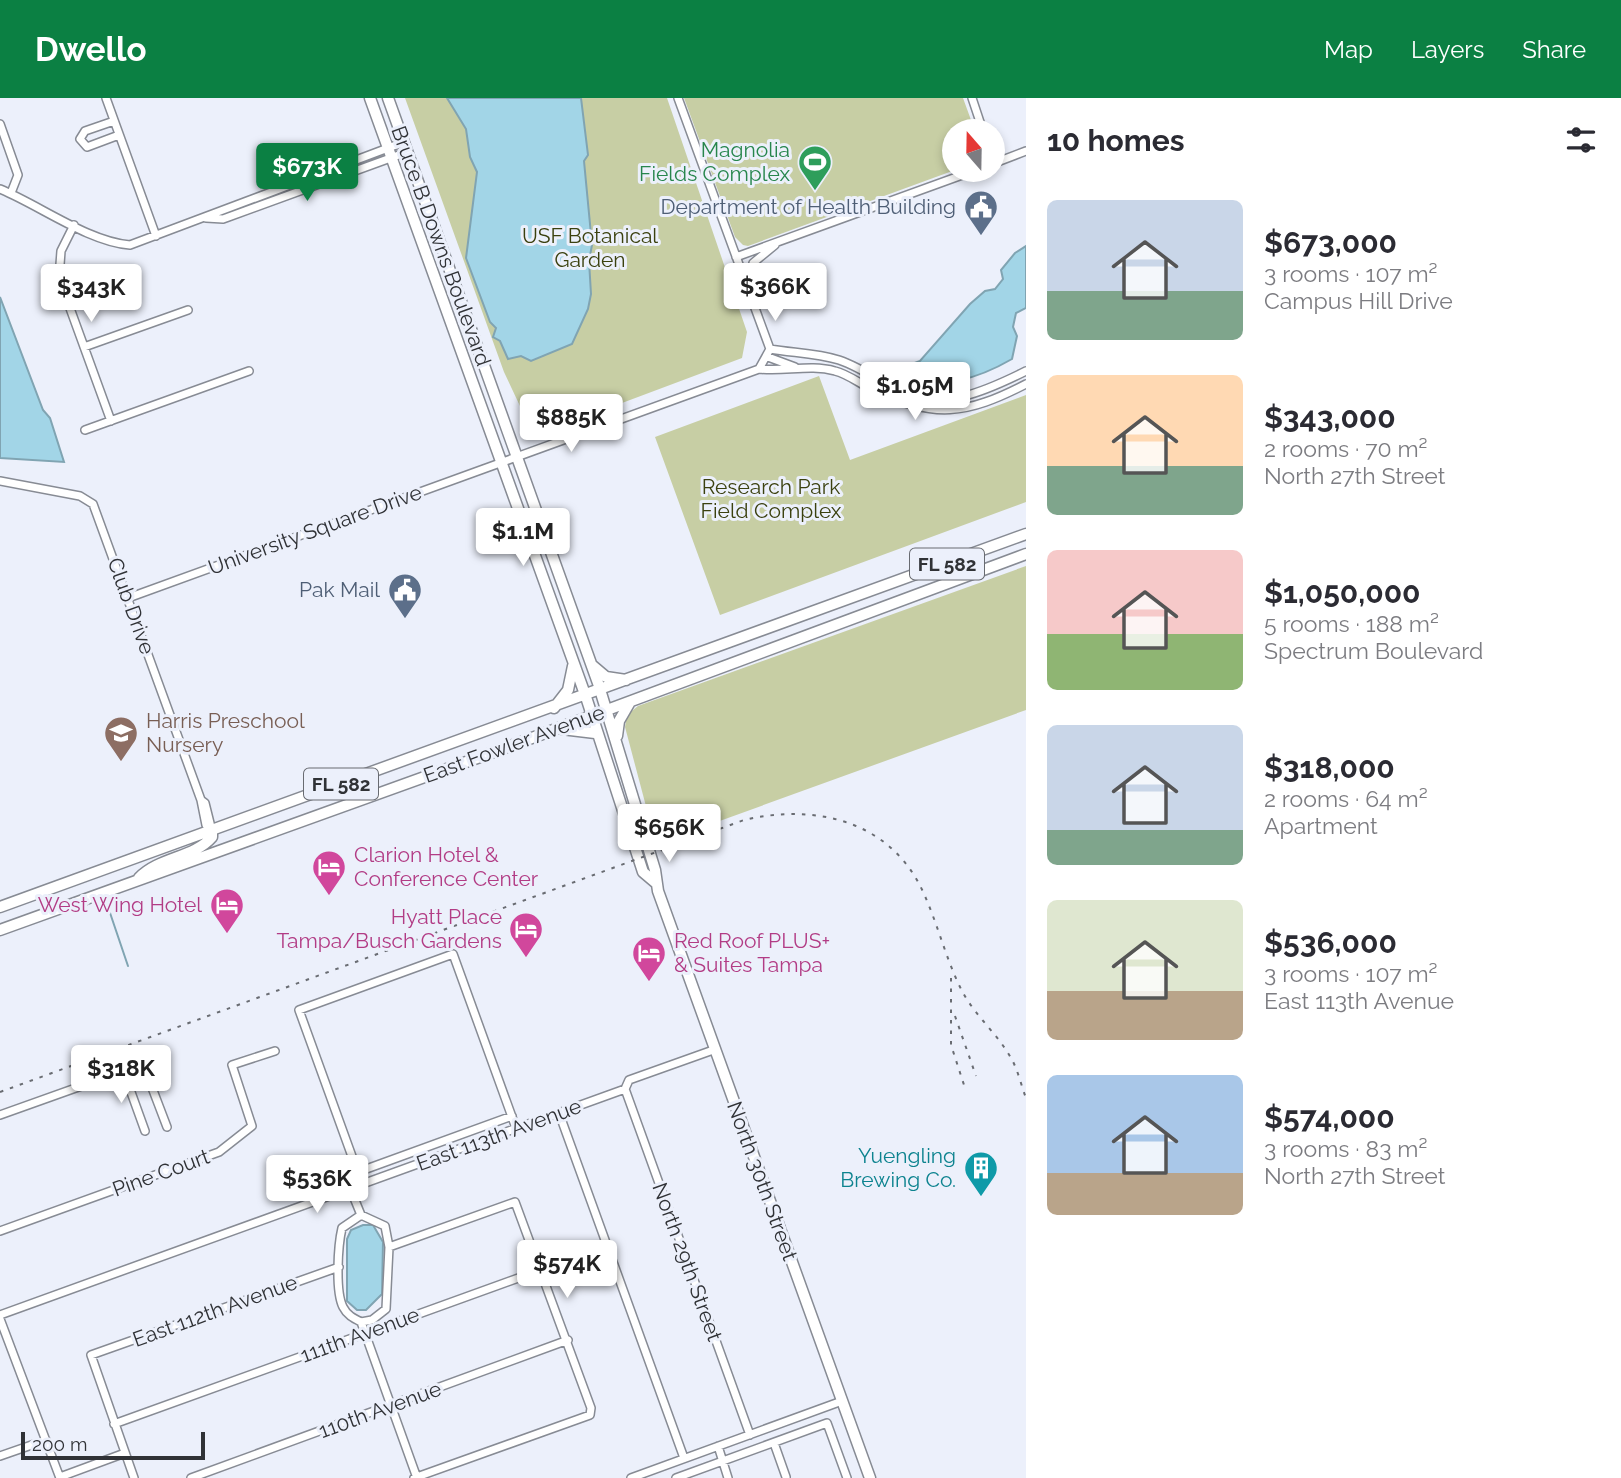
<!DOCTYPE html>
<html lang="en">
<head>
<meta charset="utf-8">
<style>
	:root { --surface:#fff; --page:#f2f2f3; --text:#2b2b33; --muted:#7c7c81; --accent:#0b8043 }
	body { margin:0; font-family:Raleway,sans-serif; background:var(--page); color:var(--text); height:100vh; display:flex; flex-direction:column; font-size:26px; white-space:nowrap }
	* { box-sizing:border-box; margin:0 }
	p { font-size:23px; color:var(--muted) }
	.icon { flex:none; width:38px; height:38px; fill:none; stroke:currentColor; stroke-width:2; stroke-linecap:round; stroke-linejoin:round }
	.map { position:relative; flex:1; overflow:hidden }
	.side { display:flex; flex-direction:column; background:var(--surface); width:595px }
	.side>* { flex:none }
	.needle { width:46px; rotate:340deg }
	.controls { position:absolute; left:942px; top:21px; display:grid; gap:14px }
	.controls a { display:grid; place-items:center; width:63px; height:63px; border-radius:50%; background:var(--surface); box-shadow:0 4px 10px #0003; font-size:35px }
	.scale { position:absolute; left:21px; bottom:18px; width:184px; box-sizing:border-box; padding-left:7px; border:4px solid #303236; border-top:0; font-size:19px; line-height:24px; white-space:nowrap; color:#303236; -webkit-text-stroke:5px #ecf0fb; paint-order:stroke }
	.price { position:absolute; translate:-50% -60px; padding:0 16px; border-radius:7px; background:#fff; color:#222; font-size:23px; line-height:46px; filter:drop-shadow(0 2px 4px #0008) }
	.price::after { content:''; position:absolute; left:50%; top:42px; width:21px; height:16px; margin-left:-10px; background:inherit; clip-path:polygon(0 0,100% 0,50% 100%) }
	.price.active { background:var(--accent); color:#fff }
	ul { padding:0; list-style:none }
	li { display:flex; align-items:center; gap:21px; height:175px; padding:0 21px }
	li span { display:grid; place-items:center; flex:none; width:196px; height:140px; border-radius:10px; color:#555 }
	li>.icon { margin-inline-start:auto }
	span .icon { width:84px; height:84px; fill:#fffc; stroke-width:1 }
	li b { font-size:30px }
	h2 { display:flex; justify-content:space-between; align-items:center; height:84px; padding:0 21px; font-size:30px }
	header { display:flex; align-items:center; gap:42px; box-sizing:border-box; height:98px; padding:0 35px; background:var(--accent); color:#fff }
	header strong { font-size:33px }
	nav { display:flex; gap:38px; margin-inline-start:auto; font-size:24px }
	main { display:flex; flex:1; min-height:0 }
	.map>svg:first-child { display:block }
	.green { fill:#c7cea4 }
	.water { fill:#a2d5e7; stroke:#80a4b2; stroke-width:2 }
	.lines { fill:none; stroke-linecap:round; stroke-linejoin:round }
	.stream { stroke:#80a4b2; stroke-width:2 }
	.minor-casing { stroke:#878b94; stroke-width:10 }
	.major-casing { stroke:#878b94; stroke-width:13 }
	.minor { stroke:#fff; stroke-width:7 }
	.major { stroke:#fff; stroke-width:10 }
	.rail { stroke:#696c72; stroke-width:2; stroke-dasharray:3.5 7; stroke-linecap:butt }
	.labels { text-anchor:middle; stroke-width:6; stroke-linejoin:round; paint-order:stroke }
	.shield { fill:#ecf0fb; stroke:#686b71; stroke-width:2 }
	.shield-label { font-size:19px; font-weight:bold; fill:#303236 }
	.leisure-label { font-size:21px; fill:#27864d; stroke:#ecf0fb; text-anchor:end }
	.service-label { font-size:21px; fill:#4e5e75; stroke:#ecf0fb; text-anchor:end }
	.park-label { font-size:21px; fill:#3b410f; stroke:#ecf0fb }
	.street-label { font-size:21px; fill:#303236; stroke:#ecf0fb }
	.education-label { font-size:21px; fill:#785e54; stroke:#ecf0fb; text-anchor:start }
	.hotel-label { font-size:21px; fill:#b23c85; stroke:#ecf0fb; text-anchor:start }
	.culture-label { font-size:21px; fill:#0d838f; stroke:#ecf0fb; text-anchor:end }
</style>
</head>
<body>
<header>
<strong>Dwello</strong>
<nav><a>Map</a><a>Layers</a><a>Share</a></nav>
</header>
<main>
<div class="map">
<svg width="1026" height="1380" viewBox="0 0 1026 1380">
	<rect width="100%" height="100%" fill="#ecf0fb"/>
	<path class="green" d="M405 0H667L747 234 742 260 534 338 504 274Z
		M684 0H963L975 33H954L955 72 748 148 743 147 735 139Z
		M819 278 850 362 1026 297V404L720 517 655 339Z
		M1026 468V612L656 746 625 629 627 617 638 608Z"/>
	<path class="water" d="M447 0H581L588 57 584 63 592 147 589 163 591 196 588 211 572 246 531 263 521 258 508 261 500 243 493 239 496 230 490 224 466 160 477 74 470 59 466 31Z
		M1026 148V210L1016 215 1013 229 1017 238 1012 261C981 279 937 295 903 277L909 267 920 263 970 206 985 193 995 191 1003 181 1001 172 1015 155Z
		M0 199 43 312 50 320 64 364 0 360Z
		M363 1127H373L383 1144 382 1196 366 1212H357L347 1203V1141L351 1132Z"/>
	<g class="lines">
		<path class="stream" d="M107 806 128 868"/>
		<g class="minor-casing">
			<path id="minor" d="M106 0 156 138
				M972 0 983 33
				M114 23 85 33 80 41 87 49 119 37
				M0 26 18 77 11 95
				M992 66 1026 53
				M0 91C39 107 89 144 130 147L404 44
				M206 120 223 121 407 54
				M74 127 61 153 59 180 111 323
				M736 159 976 72
				M751 187 753 165 775 147
				M84 249 188 212
				M770 251C793 255 816 255 839 262 860 269 878 282 897 293 939 315 988 292 1026 273
				M768 259 795 269
				M759 271C785 274 810 266 835 273 848 276 860 286 873 292 934 321 966 317 1026 286
				M85 332 249 273
				M0 383 80 398 93 406 201 702 205 705 212 733
				M128 500 759 271 770 251 678 0
				M201 702 206 727 212 732
				M123 972 145 1033
				M625 991 750 1337
				M559 1015 684 1360
				M0 1017 143 966 167 1029
				M358 1074 512 1018
				M362 1086 299 912 453 856 516 1030
				M350 1090 361 1117 385 1128 389 1149 386 1211 372 1222 361 1224
				M361 1117 342 1130C338 1147 335 1193 343 1209 347 1217 353 1220 361 1224L417 1380
				M0 1133 219 1054 252 1028 232 967 275 953
				M389 1149 515 1104 591 1310 590 1317 414 1380
				M0 1217 625 991 629 982 716 951
				M0 1221 60 1380
				M114 1326 607 1148
				M774 1345 786 1379
				M718 1348 728 1380
				M0 1358 46 1342
				M60 1379 125 1355
				M134 1380 91 1257 339 1169
				M191 1380 568 1242
				M631 1380 842 1303
				M676 1380 827 1325 847 1380"/>
		</g>
		<g class="major-casing">
			<path id="major" d="M370 0 586 599 643 774 656 785
				M388 0 598 585 655 772 658 793 870 1380
				M593 568 606 579 626 582
				M554 610 568 592 573 568
				M562 631 595 635
				M617 638 619 623 630 604
				M139 780C159 759 194 760 212 739V733
				M0 809 1026 436
				M0 832 505 650 1026 456"/>
		</g>
		<use href="#minor" class="minor"/>
		<use href="#major" class="major"/>
		<path class="rail" d="M951 880V947L965 990
			M955 918 976 978
			M0 994 744 722C816 705 892 723 924 796 938 827 946 861 961 891 974 917 997 935 1011 960 1018 972 1021 987 1026 1000"/>
	</g>
	<defs>
		<g id="stadium-pin" transform="scale(1.75)"><path d="M0 17L-7.5 6A9.5 9.5 0 1 1 7.5 6Z" fill="#2e9e5b" stroke="#ecf0fb"/><path d="M0-5a6.5 5 0 1 0 0 10a6.5 5 0 1 0 0-10ZM-3.5-1.8h7v3.6h-7Z" fill="#fff"/></g>
		<g id="civic-pin" transform="scale(1.75)"><path d="M0 17L-7.5 6A9.5 9.5 0 1 1 7.5 6Z" fill="#5c6f8a" stroke="#ecf0fb"/><path d="M-.6-6.5H3V-4.5H.6V-3L4-1V1h2V6H-6V1h2V-1L-.6-3ZM-1.2 2.5V6h2.4V2.5Z" fill="#fff"/></g>
		<g id="school-pin" transform="scale(1.75)"><path d="M0 17L-7.5 6A9.5 9.5 0 1 1 7.5 6Z" fill="#8d6e63" stroke="#ecf0fb"/><path d="M0-5L7-2L0 1L-7-2ZM-4 1L0 2.5L4 1V4Q0 6-4 4Z" fill="#fff"/></g>
		<g id="hotel-pin" transform="scale(1.75)"><path d="M0 17L-7.5 6A9.5 9.5 0 1 1 7.5 6Z" fill="#d1479c" stroke="#ecf0fb"/><path d="M-6-4.5h1.5V1H6V5H4.5V3h-9V5H-6ZM-4 0a1.8 1.8 0 1 1 3.6 0ZM.5 0V-2.5h3Q6-2.5 6 0Z" fill="#fff"/></g>
		<g id="building-pin" transform="scale(1.75)"><path d="M0 17L-7.5 6A9.5 9.5 0 1 1 7.5 6Z" fill="#0f9aa8" stroke="#ecf0fb"/><path d="M-4-6H4V6H1V3H-1V6H-4ZM-2.5-4.3h1.7v1.8h-1.7ZM.8-4.3h1.7v1.8H.8ZM-2.5-1h1.7V.8h-1.7ZM.8-1h1.7V.8H.8Z" fill="#fff"/></g>
	</defs>
	<g fill-rule="evenodd">
		<use href="#stadium-pin" x="815" y="64"/>
		<use href="#civic-pin" x="981" y="109"/>
		<use href="#civic-pin" x="405" y="492"/>
		<use href="#school-pin" x="121" y="635"/>
		<use href="#hotel-pin" x="329" y="769"/>
		<use href="#hotel-pin" x="227" y="807"/>
		<use href="#hotel-pin" x="526" y="831"/>
		<use href="#hotel-pin" x="649" y="855"/>
		<use href="#building-pin" x="981" y="1070"/>
	</g>
	<g class="labels">
		<g class="shield">
			<rect x="910" y="450.5" width="74" height="31" rx="5"/>
			<rect x="304" y="670.5" width="74" height="31" rx="5"/>
		</g>
		<g class="shield-label">
			<text x="947" y="473">FL 582</text>
			<text x="341" y="693">FL 582</text>
		</g>
		<g class="leisure-label">
			<text x="790" y="59">Magnolia<tspan x="790" dy="24">Fields Complex</tspan></text>
		</g>
		<g class="service-label">
			<text x="956" y="116">Department of Health Building</text>
			<text x="380" y="499">Pak Mail</text>
		</g>
		<g class="park-label">
			<text x="590" y="145">USF Botanical<tspan x="590" dy="24">Garden</tspan></text>
			<text x="771" y="396">Research Park<tspan x="771" dy="24">Field Complex</tspan></text>
		</g>
		<g class="street-label">
			<text transform="translate(441 148) rotate(70)" y="7">Bruce B Downs Boulevard</text>
			<text transform="translate(315 432) rotate(-20)" y="7">University Square Drive</text>
			<text transform="translate(131 508) rotate(70)" y="7">Club Drive</text>
			<text transform="translate(514 646) rotate(-20)" y="7">East Fowler Avenue</text>
			<text transform="translate(499 1037) rotate(-20)" y="7">East 113th Avenue</text>
			<text transform="translate(161 1075) rotate(-20)" y="7">Pine Court</text>
			<text transform="translate(762 1083) rotate(70)" y="7">North 30th Street</text>
			<text transform="translate(687 1164) rotate(70)" y="7">North 29th Street</text>
			<text transform="translate(215 1213) rotate(-20)" y="7">East 112th Avenue</text>
			<text transform="translate(360 1237) rotate(-20)" y="7">111th Avenue</text>
			<text transform="translate(380 1312) rotate(-20)" y="7">110th Avenue</text>
		</g>
		<g class="education-label">
			<text x="146" y="630">Harris Preschool<tspan x="146" dy="24">Nursery</tspan></text>
		</g>
		<g class="hotel-label">
			<text x="354" y="764">Clarion Hotel &amp;<tspan x="354" dy="24">Conference Center</tspan></text>
			<text x="202" y="814" text-anchor="end">West Wing Hotel</text>
			<text x="502" y="826" text-anchor="end">Hyatt Place<tspan x="502" dy="24">Tampa/Busch Gardens</tspan></text>
			<text x="674" y="850">Red Roof PLUS+<tspan x="674" dy="24">&amp; Suites Tampa</tspan></text>
		</g>
		<g class="culture-label">
			<text x="956" y="1065">Yuengling<tspan x="956" dy="24">Brewing Co.</tspan></text>
		</g>
	</g>
</svg>
<div class="controls">
<a><svg class="needle" viewBox="-14 -14 28 28"><path d="M0-13l5 13h-10z" fill="#e53935"/><path d="M0 13l5-13h-10z" fill="#7c7c81"/></svg></a>
</div>
<div class="scale">200 m</div>
<b class="price active" style="left:307px;top:105px">$673K</b>
<b class="price" style="left:775px;top:225px">$366K</b>
<b class="price" style="left:91px;top:226px">$343K</b>
<b class="price" style="left:915px;top:324px">$1.05M</b>
<b class="price" style="left:571px;top:356px">$885K</b>
<b class="price" style="left:523px;top:470px">$1.1M</b>
<b class="price" style="left:669px;top:766px">$656K</b>
<b class="price" style="left:121px;top:1007px">$318K</b>
<b class="price" style="left:317px;top:1117px">$536K</b>
<b class="price" style="left:567px;top:1202px">$574K</b>
</div>
<section class="side">
<h2>10 homes<svg class="icon" aria-label="filters" viewBox="0 0 24 24"><path d="M4 7h16M4 17h16"/><circle cx="9" cy="7" r="2"/><circle cx="15" cy="17" r="2"/></svg></h2>
<ul>
<li><span style="background:linear-gradient(#c9d6e8 65%,#7fa58c 0)"><svg class="icon" aria-label="home" viewBox="0 0 24 24"><path d="M3 11l9-7 9 7M6 9v11h12V9"/></svg></span><div><b>$673,000</b><p>3 rooms · 107 m²</p><p>Campus Hill Drive</p></div></li>
<li><span style="background:linear-gradient(#ffd9b3 65%,#7fa58c 0)"><svg class="icon" aria-label="home" viewBox="0 0 24 24"><path d="M3 11l9-7 9 7M6 9v11h12V9"/></svg></span><div><b>$343,000</b><p>2 rooms · 70 m²</p><p>North 27th Street</p></div></li>
<li><span style="background:linear-gradient(#f6c9c9 60%,#8fb573 0)"><svg class="icon" aria-label="home" viewBox="0 0 24 24"><path d="M3 11l9-7 9 7M6 9v11h12V9"/></svg></span><div><b>$1,050,000</b><p>5 rooms · 188 m²</p><p>Spectrum Boulevard</p></div></li>
<li><span style="background:linear-gradient(#c9d6e8 75%,#7fa58c 0)"><svg class="icon" aria-label="home" viewBox="0 0 24 24"><path d="M3 11l9-7 9 7M6 9v11h12V9"/></svg></span><div><b>$318,000</b><p>2 rooms · 64 m²</p><p>Apartment</p></div></li>
<li><span style="background:linear-gradient(#dfe7d0 65%,#b9a48a 0)"><svg class="icon" aria-label="home" viewBox="0 0 24 24"><path d="M3 11l9-7 9 7M6 9v11h12V9"/></svg></span><div><b>$536,000</b><p>3 rooms · 107 m²</p><p>East 113th Avenue</p></div></li>
<li><span style="background:linear-gradient(#a9c7e8 70%,#b9a48a 0)"><svg class="icon" aria-label="home" viewBox="0 0 24 24"><path d="M3 11l9-7 9 7M6 9v11h12V9"/></svg></span><div><b>$574,000</b><p>3 rooms · 83 m²</p><p>North 27th Street</p></div></li>
</ul>
</section>
</main>
</body>
</html>
